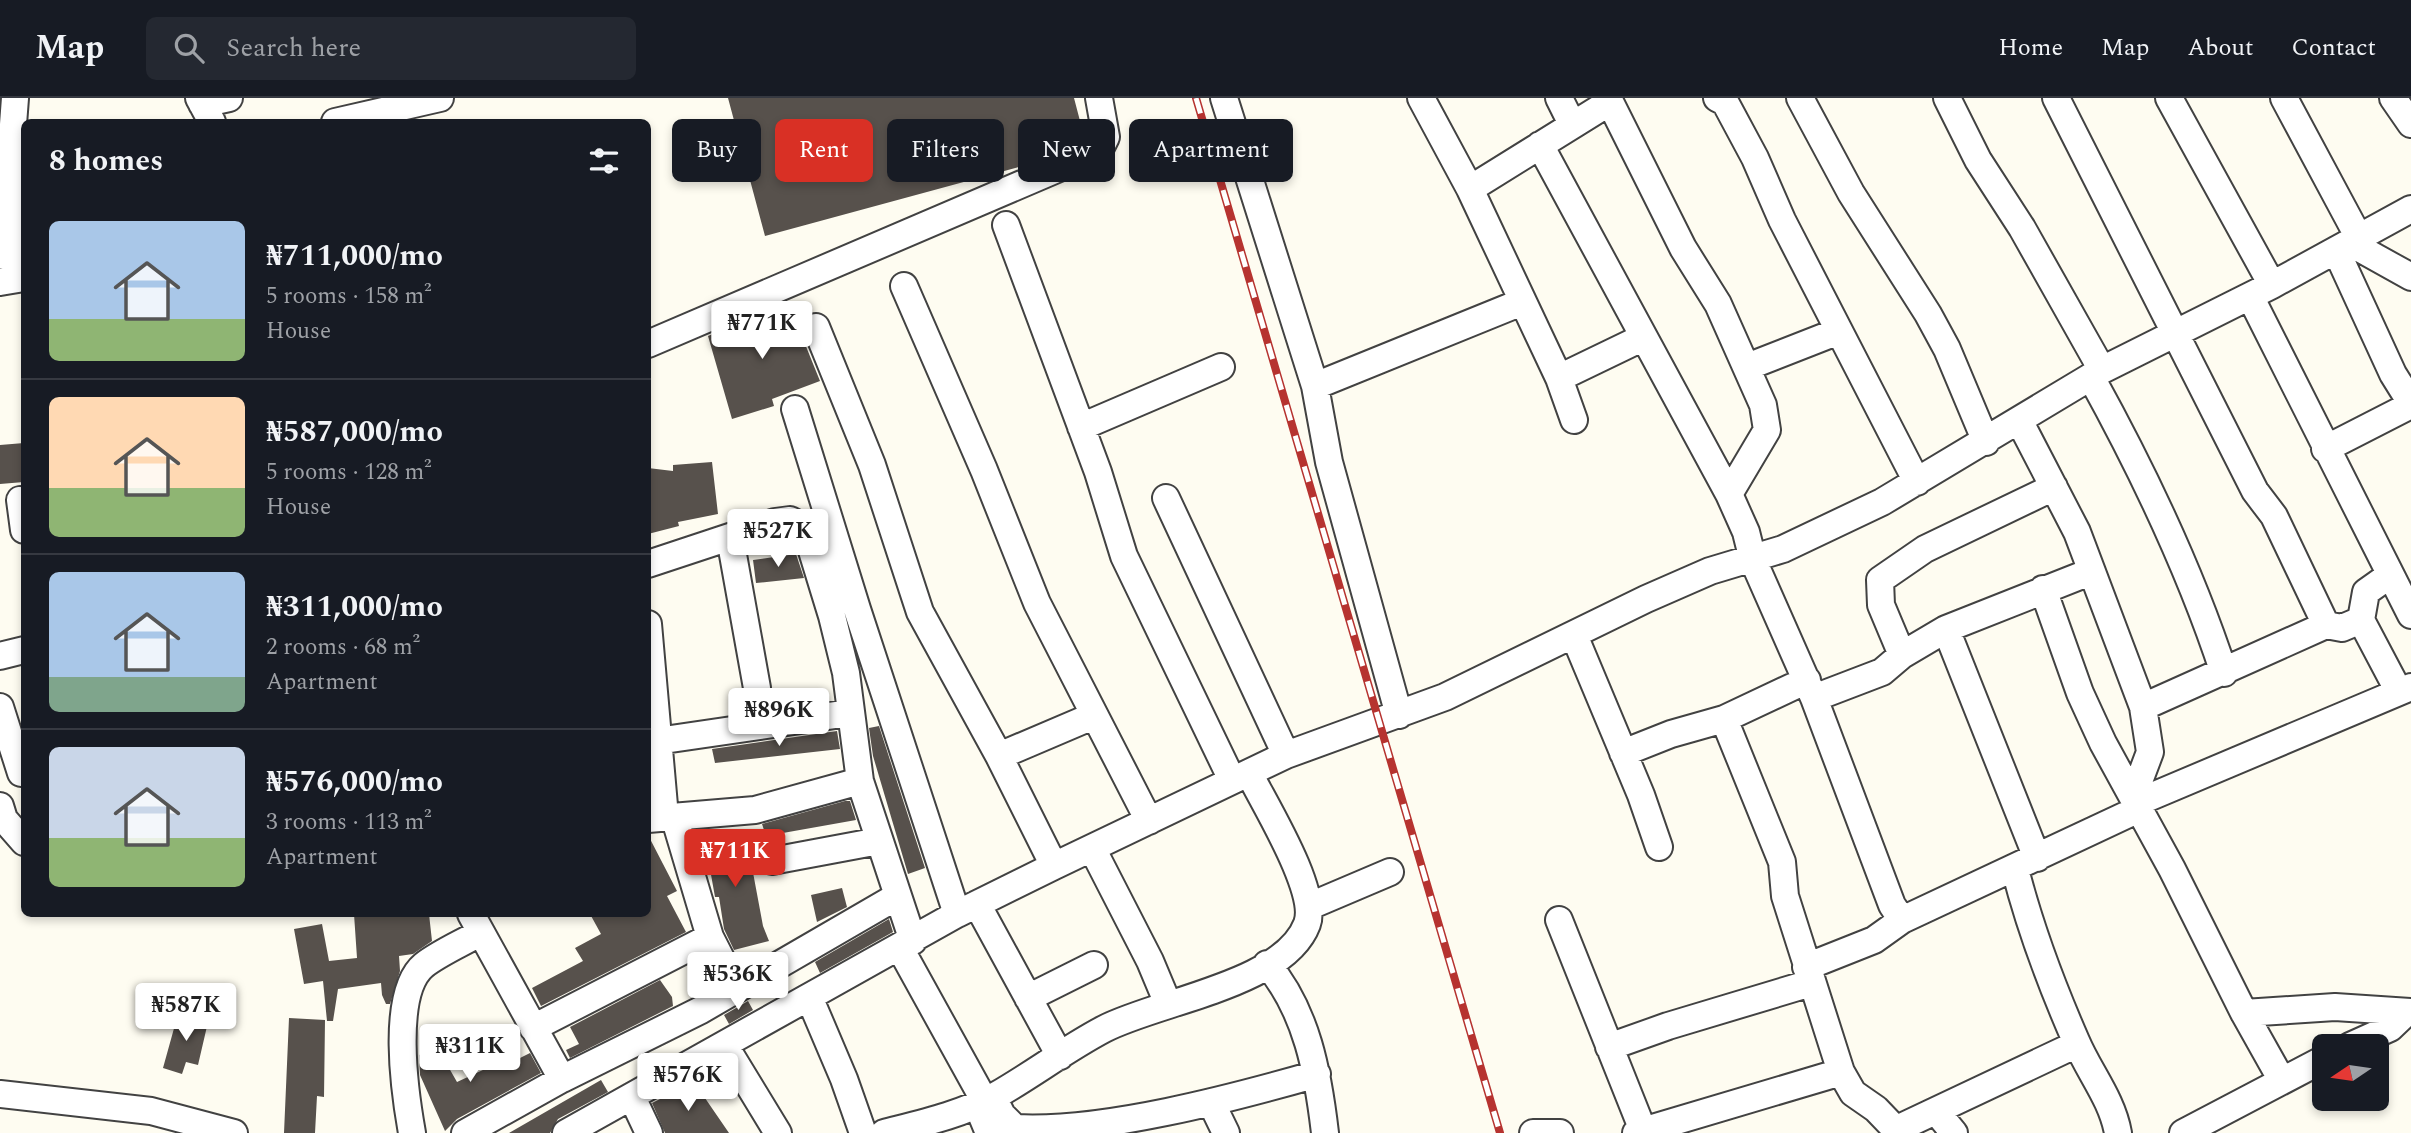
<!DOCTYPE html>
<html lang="en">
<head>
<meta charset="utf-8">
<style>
	:root { --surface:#171b24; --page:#242831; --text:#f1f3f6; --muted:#9ea1a6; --line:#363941; --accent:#d93025 }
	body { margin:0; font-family:Spectral,serif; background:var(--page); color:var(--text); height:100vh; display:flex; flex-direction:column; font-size:26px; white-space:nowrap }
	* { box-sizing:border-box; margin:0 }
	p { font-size:23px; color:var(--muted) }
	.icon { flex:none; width:38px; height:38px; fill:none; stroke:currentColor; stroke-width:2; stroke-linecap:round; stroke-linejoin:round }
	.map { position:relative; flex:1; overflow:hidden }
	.drawer { position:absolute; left:21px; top:21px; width:630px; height:798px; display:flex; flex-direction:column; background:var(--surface); border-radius:10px; box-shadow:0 4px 10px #0003 }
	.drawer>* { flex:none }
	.top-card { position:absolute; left:672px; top:21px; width:665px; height:63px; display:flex; gap:14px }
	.needle { width:46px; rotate:257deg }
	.buttons { position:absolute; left:2312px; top:936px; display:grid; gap:14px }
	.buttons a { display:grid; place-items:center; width:77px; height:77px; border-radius:10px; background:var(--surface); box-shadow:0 4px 10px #0003; font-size:35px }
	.price { position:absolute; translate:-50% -60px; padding:0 16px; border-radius:7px; background:#fff; color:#222; font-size:23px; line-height:46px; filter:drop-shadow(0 2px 4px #0008) }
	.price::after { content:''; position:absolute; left:50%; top:42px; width:21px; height:16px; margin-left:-10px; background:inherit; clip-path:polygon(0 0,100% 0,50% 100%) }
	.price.current { background:var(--accent); color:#fff }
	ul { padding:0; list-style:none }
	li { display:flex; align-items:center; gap:21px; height:175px; padding:0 28px }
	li+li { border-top:2px solid var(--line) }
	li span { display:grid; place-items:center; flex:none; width:196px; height:140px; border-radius:10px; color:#555 }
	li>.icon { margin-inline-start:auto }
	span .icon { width:84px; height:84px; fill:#fffc; stroke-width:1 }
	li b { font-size:30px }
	h2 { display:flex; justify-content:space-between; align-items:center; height:84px; padding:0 28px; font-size:30px }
	.pill { padding:0 24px; border-radius:10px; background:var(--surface); box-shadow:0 4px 10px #0003; font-size:24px; line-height:63px }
	.pill.current { background:var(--accent); color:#fff }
	header { display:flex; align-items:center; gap:42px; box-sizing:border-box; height:98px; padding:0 35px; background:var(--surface); border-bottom:2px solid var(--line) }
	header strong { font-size:33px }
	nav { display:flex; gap:38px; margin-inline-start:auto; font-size:24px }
	.search { width:490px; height:63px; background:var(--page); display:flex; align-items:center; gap:18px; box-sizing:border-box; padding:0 24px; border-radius:10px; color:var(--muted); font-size:26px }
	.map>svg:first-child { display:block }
	.building { fill:#57514c }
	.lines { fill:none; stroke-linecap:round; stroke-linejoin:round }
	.minor-casing { stroke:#424242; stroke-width:30 }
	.minor { stroke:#fff; stroke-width:26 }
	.rail-casing { stroke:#b63330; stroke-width:8 }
	.rail { stroke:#fff; stroke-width:5; stroke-dasharray:16; stroke-linecap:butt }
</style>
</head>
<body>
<header>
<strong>Map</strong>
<div class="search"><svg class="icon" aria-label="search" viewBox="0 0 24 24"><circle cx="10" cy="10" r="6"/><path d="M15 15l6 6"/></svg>Search here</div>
<nav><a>Home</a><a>Map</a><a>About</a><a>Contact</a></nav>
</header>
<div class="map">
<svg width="2411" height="1035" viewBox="0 0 2411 1035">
	<rect width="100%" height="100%" fill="#fefcf1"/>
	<path class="building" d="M728 0H1074L1085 42 1026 67 765 138Z
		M788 204 820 283 772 301 774 308 732 321 708 238Z
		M24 345V384L0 386V347Z
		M712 364 718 416 678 424 679 428 648 436V370L673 373V367Z
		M796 456 804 480 756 485 753 462Z
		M879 628 925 770 908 776 873 658 869 630Z
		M837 633 840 651 715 665 712 651Z
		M845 703H850L856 722 766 738 762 726Z
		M721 731 723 741 746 737 763 828 769 843 734 852 724 831 719 799H715L703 732Z
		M648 737 677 793 667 798 686 834 541 908 532 890 583 863 575 850 601 836 590 816H648Z
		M842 790 847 809 817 824 811 797Z
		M354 816H429L432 843 413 856 399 858 400 873 390 906H386L382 897 381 885 338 891 333 923H327L323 883 304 886 294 831 322 826 329 863 357 860Z
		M889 821 893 834 820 875 815 864Z
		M660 882 672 899 673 908 570 960 566 952 579 946 570 929Z
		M748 903 753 912 729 926 724 917Z
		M178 916 208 924 198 967 186 964 182 976 163 970Z
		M289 920 325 922 324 999 317 998 315 1035H284Z
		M437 949 457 984 500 964 502 969 530 955 541 975 457 1021 445 1033 420 977 419 957Z
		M601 982 608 994 558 1021 550 1035H509Z
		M694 984 729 1035H665L652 1005Z"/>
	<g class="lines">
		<g class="minor-casing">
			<path id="minor" d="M199 0 212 24
				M1224 0 1315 288 1329 364 1399 617
				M1421 0 1470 91 1559 280 1574 322
				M1559 0 1572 26
				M1608 0 1683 150 1718 206 1763 307 1767 332 1729 396
				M1717 0 1725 4 1755 60 1782 122 1917 384
				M1800 0 1851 95 1928 216 1947 251 1986 344
				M1947 0 1978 62 2022 130 2102 272
				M2056 0 2255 393 2274 418 2326 527
				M2169 0 2272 187
				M2284 0 2359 140
				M2393 0 2411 26
				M202 6 229 0
				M335 24 440 0
				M1540 47 1729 396 1746 434 1753 462 1814 600 1892 807 1902 822
				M1470 91 1610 4
				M1006 127 1098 374 1124 458 1232 682
				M2350 145 2411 179
				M2336 152 2393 276 2411 305
				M0 157 16 160 21 171 18 181 0 184
				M12 158 10 66 15 0
				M904 188 984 372 1037 505 1149 723
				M2250 198 2411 517
				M816 229 872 367 920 514 999 658 1054 768
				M648 246 1099 53 1106 39 1099 0
				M1747 269 1839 233
				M2091 279C2144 375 2190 471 2224 575
				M1559 280 1644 239
				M1315 288 1522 204
				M795 311 857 511 957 816
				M2020 324 2077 434 2143 609 2150 654 2138 686 2131 696
				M1081 329 1221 269
				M2325 351 2411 307
				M1166 400 1286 657
				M20 402 24 432
				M730 440 757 590
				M648 466 775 424 790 422 805 430 832 518 846 575 860 683 913 843
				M2390 477 2366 494 2361 522 2399 594
				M2043 491 2080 595 2103 645 2172 771 2244 915 2281 981
				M648 526 665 719
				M1946 531 2037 760
				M1574 537 1641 697 1659 749
				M1902 557 1881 507 1880 482 1925 451 2054 389
				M0 558 24 552
				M1814 600 1882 574 1902 557 1946 531 2090 474
				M0 609 21 675
				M2143 609 2326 527 2342 530 2361 522
				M1724 621 1782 764 1785 798 1841 974 1853 995 1876 1011 1899 1035
				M657 643 849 615
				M1623 655 1671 636 1724 621 1807 582
				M999 658 1093 618
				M2136 705 2411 589
				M0 708 4 721 24 744
				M674 718 710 839 736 890
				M648 721 755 712 860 683
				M1092 750 1150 863 1168 906
				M772 763 879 743
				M2015 771C2030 830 2051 886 2076 943 2089 974 2112 1001 2118 1035
				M977 806 1060 958
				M1310 808 1390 774
				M471 816 562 981
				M1559 822 1644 1035
				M900 850 984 1002
				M1267 866C1307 913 1318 975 1325 1035
				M1806 869 1874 842 1902 822 2139 711
				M1028 900 1094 867
				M810 901 844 981 863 1035
				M2244 915 2335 909 2411 914
				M533 930 710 839
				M725 948 778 1035
				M2350 948 2390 930 2407 914
				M1609 949 1668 928 1811 885
				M0 996 151 1013 234 1035
				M632 999 649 1035
				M993 999 1002 1017 1015 1030C1102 1035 1233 1000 1317 976
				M1211 1004 1226 1035
				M977 1006 989 1035
				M1936 1013 1954 1035
				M1897 1031 2077 946
				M412 1035C405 996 390 895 424 867 441 854 463 845 481 834
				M465 1035 562 981 701 912 896 799
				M566 1035 957 816 1054 768 1286 657 1445 599 1646 501 1710 473 1783 451 1882 404 2102 272 2272 187 2411 111
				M884 1035C923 1025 960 1017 995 998 1032 977 1066 951 1104 931 1157 903 1284 887 1307 826 1319 794 1265 707 1249 675
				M1533 1035H1560
				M1636 1035 1841 974
				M2183 1035 2324 961"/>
		</g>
		<use href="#minor" class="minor"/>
		<g class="rail-casing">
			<path id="rail" d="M1196 0 1500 1035"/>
		</g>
		<use href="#rail" class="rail"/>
	</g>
</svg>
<div class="buttons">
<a><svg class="needle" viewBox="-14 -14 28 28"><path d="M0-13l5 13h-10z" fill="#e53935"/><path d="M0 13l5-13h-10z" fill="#9ea1a6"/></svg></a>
</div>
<b class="price" style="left:762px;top:263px">₦771K</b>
<b class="price" style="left:778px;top:471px">₦527K</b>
<b class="price" style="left:779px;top:650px">₦896K</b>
<b class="price current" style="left:735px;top:791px">₦711K</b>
<b class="price" style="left:738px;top:914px">₦536K</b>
<b class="price" style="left:186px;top:945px">₦587K</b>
<b class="price" style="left:470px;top:986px">₦311K</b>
<b class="price" style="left:688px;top:1015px">₦576K</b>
<div class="top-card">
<a class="pill">Buy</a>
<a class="pill current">Rent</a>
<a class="pill">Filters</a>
<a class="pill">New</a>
<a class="pill">Apartment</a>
</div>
<section class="drawer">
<h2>8 homes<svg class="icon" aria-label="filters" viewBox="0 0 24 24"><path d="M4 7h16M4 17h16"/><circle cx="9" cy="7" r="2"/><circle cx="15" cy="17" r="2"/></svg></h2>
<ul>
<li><span style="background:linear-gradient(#a9c7e8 70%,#8fb573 0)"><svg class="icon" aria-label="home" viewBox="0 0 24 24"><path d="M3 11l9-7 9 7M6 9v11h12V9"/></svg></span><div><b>₦711,000/mo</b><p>5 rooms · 158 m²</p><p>House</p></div></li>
<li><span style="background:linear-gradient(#ffd9b3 65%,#8fb573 0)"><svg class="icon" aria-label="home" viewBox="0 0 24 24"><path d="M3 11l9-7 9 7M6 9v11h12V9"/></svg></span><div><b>₦587,000/mo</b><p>5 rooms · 128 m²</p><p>House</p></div></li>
<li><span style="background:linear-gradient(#a9c7e8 75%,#7fa58c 0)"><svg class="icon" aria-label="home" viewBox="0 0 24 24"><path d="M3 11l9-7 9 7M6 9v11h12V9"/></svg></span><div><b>₦311,000/mo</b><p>2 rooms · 68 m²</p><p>Apartment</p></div></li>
<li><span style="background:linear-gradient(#c9d6e8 65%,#8fb573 0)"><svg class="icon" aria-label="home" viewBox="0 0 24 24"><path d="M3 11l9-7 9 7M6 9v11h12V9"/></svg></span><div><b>₦576,000/mo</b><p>3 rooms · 113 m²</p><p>Apartment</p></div></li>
</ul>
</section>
</div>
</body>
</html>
